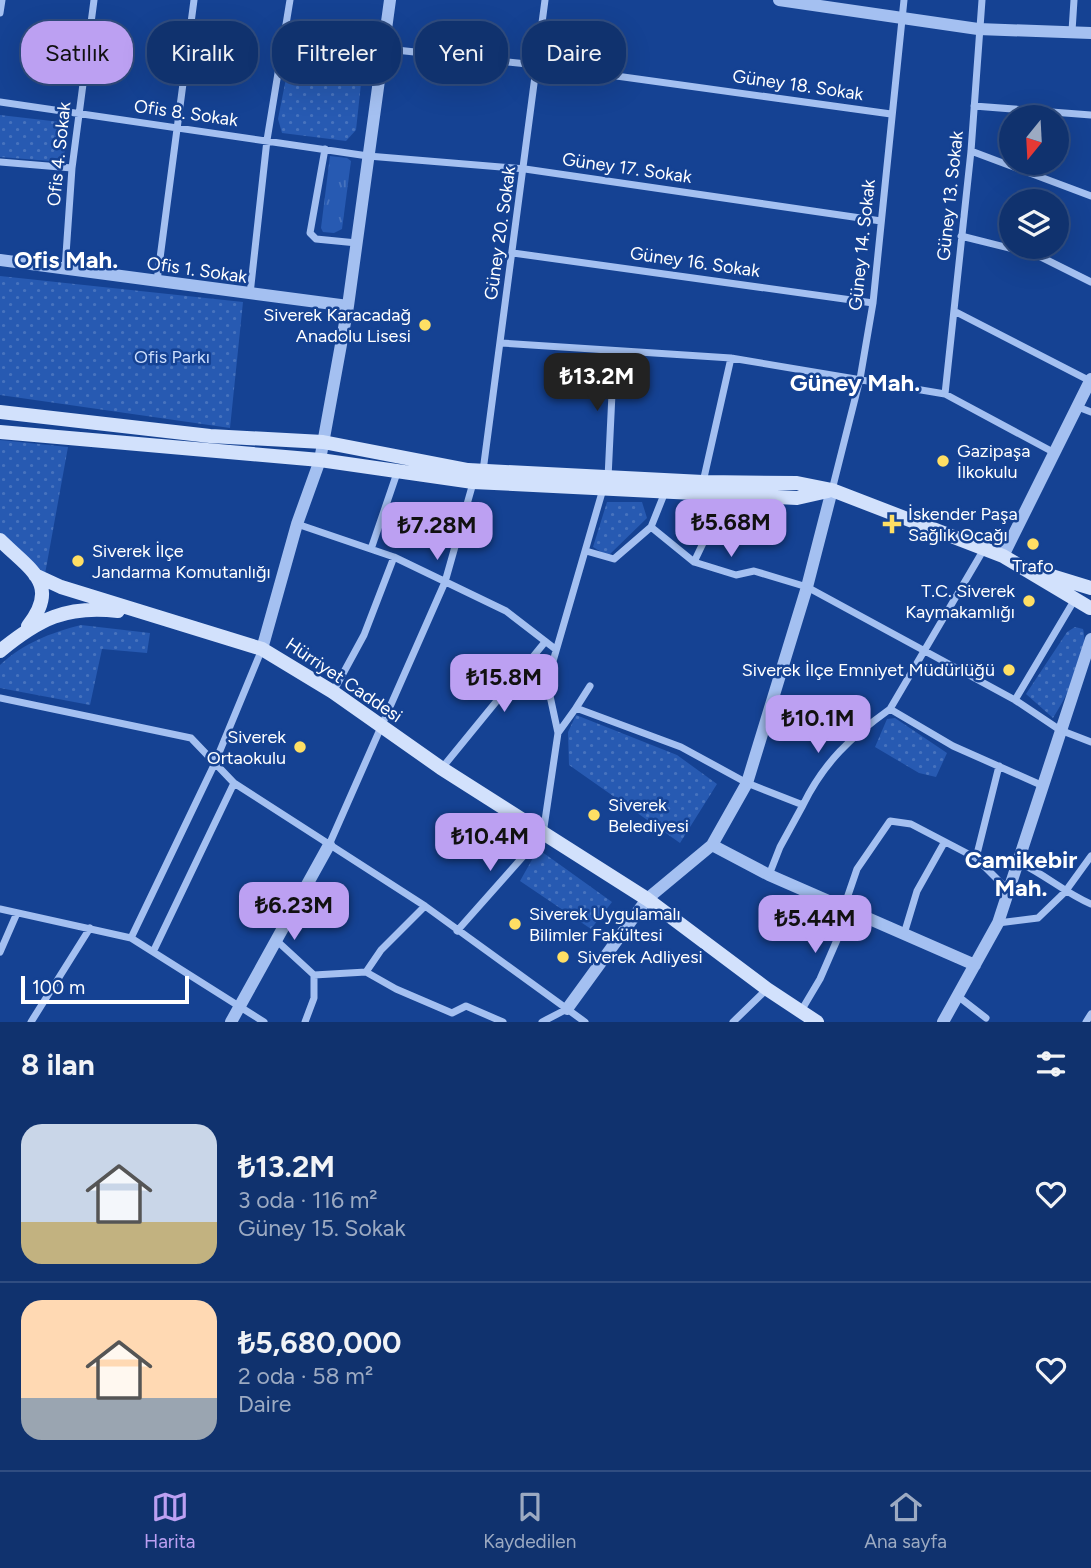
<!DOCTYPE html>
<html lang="tr">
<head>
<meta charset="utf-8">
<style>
	:root { --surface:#10326e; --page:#193a73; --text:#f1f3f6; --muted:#9caac2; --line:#304d81; --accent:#bca0f2 }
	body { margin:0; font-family:Figtree,sans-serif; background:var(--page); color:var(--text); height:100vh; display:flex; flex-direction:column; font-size:26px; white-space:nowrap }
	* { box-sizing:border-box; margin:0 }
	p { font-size:23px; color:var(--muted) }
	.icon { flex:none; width:38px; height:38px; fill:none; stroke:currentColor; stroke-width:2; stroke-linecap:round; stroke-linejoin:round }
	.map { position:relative; height:1022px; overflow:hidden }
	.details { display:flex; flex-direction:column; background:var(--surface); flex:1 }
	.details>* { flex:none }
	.banner { position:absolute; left:21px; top:21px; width:700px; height:63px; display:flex; gap:14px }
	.needle { width:46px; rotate:198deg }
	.controls { position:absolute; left:999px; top:105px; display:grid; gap:14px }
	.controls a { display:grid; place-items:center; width:70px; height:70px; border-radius:50%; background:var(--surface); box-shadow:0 7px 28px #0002,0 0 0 2px var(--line); font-size:35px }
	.scale { position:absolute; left:21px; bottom:18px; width:168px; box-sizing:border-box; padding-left:7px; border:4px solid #fff; border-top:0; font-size:19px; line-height:24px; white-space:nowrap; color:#fff; -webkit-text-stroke:5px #154293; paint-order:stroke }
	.price { position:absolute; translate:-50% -60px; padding:0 16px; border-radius:14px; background:var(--accent); color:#111; font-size:23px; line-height:46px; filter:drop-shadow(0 2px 4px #0008) }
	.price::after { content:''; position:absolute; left:50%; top:42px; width:21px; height:16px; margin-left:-10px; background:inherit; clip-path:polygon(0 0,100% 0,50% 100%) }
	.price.current { background:#222; color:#fff }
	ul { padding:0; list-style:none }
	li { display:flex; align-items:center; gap:21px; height:175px; padding:0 21px }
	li+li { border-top:2px solid var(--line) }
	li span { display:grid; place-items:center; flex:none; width:196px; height:140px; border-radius:21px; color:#555 }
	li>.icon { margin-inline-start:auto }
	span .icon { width:84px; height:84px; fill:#fffc; stroke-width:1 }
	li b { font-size:30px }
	h2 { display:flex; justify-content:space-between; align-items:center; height:84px; padding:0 21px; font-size:30px }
	.pill { padding:0 24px; border-radius:28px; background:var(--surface); box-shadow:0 7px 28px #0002,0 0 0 2px var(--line); font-size:24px; line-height:63px }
	.pill.current { background:var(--accent); color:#111 }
	.dock { display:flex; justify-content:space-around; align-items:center; height:98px; border-top:2px solid var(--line); background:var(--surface); font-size:19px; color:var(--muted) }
	.dock a { display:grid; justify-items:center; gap:4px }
	.dock .current { color:var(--accent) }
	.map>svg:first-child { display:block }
	.grass { fill:url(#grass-tufts) }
	.park { fill:url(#park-dots) }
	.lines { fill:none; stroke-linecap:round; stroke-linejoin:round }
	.minor { stroke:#a4c0f1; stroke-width:7 }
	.tertiary { stroke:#a4c0f1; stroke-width:12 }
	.secondary { stroke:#d2e1fc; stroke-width:14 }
	.poi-dot { fill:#ffdf64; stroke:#154293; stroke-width:2.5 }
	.labels { text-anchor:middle; stroke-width:5; stroke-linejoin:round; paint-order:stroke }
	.street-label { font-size:18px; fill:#fff; stroke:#154293 }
	.poi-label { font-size:18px; fill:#fff; stroke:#154293; text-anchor:start }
	.park-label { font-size:18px; fill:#cbddfc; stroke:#154293 }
	.district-label { font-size:24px; font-weight:bold; fill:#fff; stroke:#154293 }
</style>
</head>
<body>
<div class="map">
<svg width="1091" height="1022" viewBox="0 0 1091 1022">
	<defs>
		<pattern id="grass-tufts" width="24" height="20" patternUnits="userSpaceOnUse" patternTransform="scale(1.75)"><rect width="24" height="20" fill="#275ab2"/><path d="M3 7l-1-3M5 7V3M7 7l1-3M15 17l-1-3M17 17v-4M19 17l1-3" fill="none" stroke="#4773be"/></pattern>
		<pattern id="park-dots" width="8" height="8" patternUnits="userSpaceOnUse" patternTransform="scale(1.75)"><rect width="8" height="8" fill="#275ab2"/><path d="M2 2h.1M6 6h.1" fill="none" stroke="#4773be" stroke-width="1.8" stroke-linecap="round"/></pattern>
	</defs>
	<rect width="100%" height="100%" fill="#154293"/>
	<path class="grass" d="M330 156 347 158 351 161 342 229 334 233 323 232 321 228Z"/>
	<path class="park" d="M292 48 360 57 363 65 356 130 346 141 282 133 278 119Z
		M0 115 69 123 63 162 0 157Z
		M0 276 243 302 230 428 0 395Z
		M0 440 68 447 45 574 31 568 0 534Z
		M607 502H642L647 518 608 556 593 547Z
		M81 625 150 633 147 653 102 649 90 705 0 688V665C24 643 50 633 81 625Z
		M1075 627 1083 629C1090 652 1066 698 1053 718L1026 694 1067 632Z
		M576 715 677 755 717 784 680 843 569 765 568 732Z
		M895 718 947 753 936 777 919 773 875 747 887 719Z
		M538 849 612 902 591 929 520 881Z"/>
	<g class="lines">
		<path class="minor" d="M0 13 2 0
			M1072 31 1074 0
			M283 38 537 65 891 114
			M0 102 368 156 525 169 881 221
			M974 106 1091 115
			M325 149 310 233 316 239 357 243
			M971 151 1091 196
			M0 162 72 168
			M961 236 1037 255 1091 282
			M513 253 873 303
			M65 269 72 168 94 0
			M157 281 194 0
			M250 294 267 140 290 0
			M956 312 1090 381
			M501 343 731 358 945 394 1053 452
			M945 394 971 151 982 0
			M1078 407 1091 412
			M483 471 545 0
			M608 478 614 351
			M703 482 731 358
			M832 490 860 379 873 303 904 0
			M297 524 394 557 506 611 554 648
			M651 527 694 562 736 575 754 571 807 587 1015 700 1060 730 1091 742
			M371 549 398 470
			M984 549 890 709 953 746 1041 785
			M586 551 614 559 651 527 665 492
			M694 562 726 495
			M333 692 364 635 394 557
			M0 698 191 738 234 783 425 906 585 1022
			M1015 700 1075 599
			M576 708 590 686
			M558 733 576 708 681 747 747 783 803 805C824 762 851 737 890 709
			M999 766 976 858 1008 890
			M442 768 545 642
			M329 845 445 582 473 483
			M1020 863C1046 875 1065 893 1091 904
			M769 875 780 847 803 805
			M844 907 857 869 890 821 911 824 976 858
			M0 909 131 938 214 765 262 649
			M998 923 1038 918 1065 892 1091 856
			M457 931 543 834 558 733 547 682 603 489
			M904 934 917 891 944 843
			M131 938 264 1022
			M276 940 314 975
			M154 950 234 783
			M0 952 17 913
			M366 972 381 950 425 906
			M959 997 986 1018
			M801 1011 820 979 850 910
			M31 1022 90 928
			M305 1022 314 998V975L366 972 396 989 452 1013 466 1006 503 1022
			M542 1022 567 1009
			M733 1022 767 989
			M1086 1022 1091 1014"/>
		<path class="tertiary" d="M779 0 978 29 1091 33
			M0 260 348 306
			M1003 556 1091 379
			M262 649 297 524 320 460 348 306 390 0
			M712 845 769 875 975 965
			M567 1009 647 899 712 845 747 783 807 587 832 490
			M231 1022 329 845
			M943 1022 998 923 1091 639"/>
		<path class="secondary" d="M0 412 210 436 323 442 468 470 703 482 797 483 832 490 1003 556 1090 608
			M0 432 320 460 473 482 797 498 828 491
			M0 540C30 570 61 584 28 626
			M1045 574 1091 588
			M35 575 61 587 262 649 333 692 441 768 647 899 767 989 817 1022
			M0 651C39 619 66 605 118 611"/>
	</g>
	<g class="poi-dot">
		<circle cx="425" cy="325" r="7"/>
		<circle cx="943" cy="461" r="7"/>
		<path d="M888.5 513.5h7v7h7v7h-7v7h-7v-7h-7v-7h7z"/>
		<circle cx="1033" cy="544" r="7"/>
		<circle cx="78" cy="561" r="7"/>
		<circle cx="1029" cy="601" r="7"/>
		<circle cx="1009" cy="670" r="7"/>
		<circle cx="300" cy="747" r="7"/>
		<circle cx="594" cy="815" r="7"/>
		<circle cx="515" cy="924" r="7"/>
		<circle cx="563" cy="957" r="7"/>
	</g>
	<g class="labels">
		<g class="street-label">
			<text transform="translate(798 85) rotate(8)" y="6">Güney 18. Sokak</text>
			<text transform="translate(186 113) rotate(8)" y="6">Ofis 8. Sokak</text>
			<text transform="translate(59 154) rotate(-84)" y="6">Ofis 4. Sokak</text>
			<text transform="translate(627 168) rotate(8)" y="6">Güney 17. Sokak</text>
			<text transform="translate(950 196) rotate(-84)" y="6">Güney 13. Sokak</text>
			<text transform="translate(500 233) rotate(-82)" y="6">Güney 20. Sokak</text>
			<text transform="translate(862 245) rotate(-84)" y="6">Güney 14. Sokak</text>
			<text transform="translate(695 262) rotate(8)" y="6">Güney 16. Sokak</text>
			<text transform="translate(197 270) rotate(8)" y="6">Ofis 1. Sokak</text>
			<text transform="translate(344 680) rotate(34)" y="6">Hürriyet Caddesi</text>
		</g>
		<g class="poi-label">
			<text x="411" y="321" text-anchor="end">Siverek Karacadağ<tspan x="411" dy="21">Anadolu Lisesi</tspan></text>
			<text x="957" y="457">Gazipaşa<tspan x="957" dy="21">İlkokulu</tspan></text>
			<text x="908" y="520">İskender Paşa<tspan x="908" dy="21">Sağlık Ocağı</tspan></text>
			<text x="92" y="557">Siverek İlçe<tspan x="92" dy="21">Jandarma Komutanlığı</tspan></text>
			<text x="1033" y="572" text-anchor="middle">Trafo</text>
			<text x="1015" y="597" text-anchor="end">T.C. Siverek<tspan x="1015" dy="21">Kaymakamlığı</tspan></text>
			<text x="995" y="676" text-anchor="end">Siverek İlçe Emniyet Müdürlüğü</text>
			<text x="286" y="743" text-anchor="end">Siverek<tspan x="286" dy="21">Ortaokulu</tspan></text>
			<text x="608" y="811">Siverek<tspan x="608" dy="21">Belediyesi</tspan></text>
			<text x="529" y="920">Siverek Uygulamalı<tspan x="529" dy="21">Bilimler Fakültesi</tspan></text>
			<text x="577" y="963">Siverek Adliyesi</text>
		</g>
		<g class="park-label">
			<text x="172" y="363">Ofis Parkı</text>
		</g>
		<g class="district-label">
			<text x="66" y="268">Ofis Mah.</text>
			<text x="855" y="391">Güney Mah.</text>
			<text x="1021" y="868">Camikebir<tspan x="1021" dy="28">Mah.</tspan></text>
		</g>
	</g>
</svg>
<div class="controls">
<a><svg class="needle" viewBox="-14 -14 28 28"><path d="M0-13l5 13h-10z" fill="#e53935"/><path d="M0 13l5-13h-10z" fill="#9caac2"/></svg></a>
<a><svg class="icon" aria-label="layers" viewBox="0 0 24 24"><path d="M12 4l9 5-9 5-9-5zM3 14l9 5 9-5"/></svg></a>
</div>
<div class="scale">100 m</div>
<b class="price current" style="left:597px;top:413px">₺13.2M</b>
<b class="price" style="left:731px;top:559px">₺5.68M</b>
<b class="price" style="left:437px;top:562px">₺7.28M</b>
<b class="price" style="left:504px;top:714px">₺15.8M</b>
<b class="price" style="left:818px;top:755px">₺10.1M</b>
<b class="price" style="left:490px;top:873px">₺10.4M</b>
<b class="price" style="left:294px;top:942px">₺6.23M</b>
<b class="price" style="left:815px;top:955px">₺5.44M</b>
<div class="banner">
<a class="pill current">Satılık</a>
<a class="pill">Kiralık</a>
<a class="pill">Filtreler</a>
<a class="pill">Yeni</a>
<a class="pill">Daire</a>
</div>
</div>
<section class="details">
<h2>8 ilan<svg class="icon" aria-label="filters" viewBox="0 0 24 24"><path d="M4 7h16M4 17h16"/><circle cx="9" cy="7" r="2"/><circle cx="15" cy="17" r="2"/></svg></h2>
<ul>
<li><span style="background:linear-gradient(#c9d6e8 70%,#c2b280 0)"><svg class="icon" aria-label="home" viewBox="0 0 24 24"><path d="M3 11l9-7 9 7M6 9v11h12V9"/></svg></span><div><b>₺13.2M</b><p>3 oda · 116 m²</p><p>Güney 15. Sokak</p></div><svg class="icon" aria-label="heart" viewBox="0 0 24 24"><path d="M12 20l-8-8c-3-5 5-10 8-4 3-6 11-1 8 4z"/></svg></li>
<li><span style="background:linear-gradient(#ffd9b3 70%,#9aa5b1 0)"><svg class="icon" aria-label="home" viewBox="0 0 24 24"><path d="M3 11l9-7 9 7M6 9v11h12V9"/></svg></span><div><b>₺5,680,000</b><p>2 oda · 58 m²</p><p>Daire</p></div><svg class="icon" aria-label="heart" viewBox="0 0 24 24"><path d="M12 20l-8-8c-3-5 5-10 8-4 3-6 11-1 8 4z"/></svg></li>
</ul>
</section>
<nav class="dock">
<a class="current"><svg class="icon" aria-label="map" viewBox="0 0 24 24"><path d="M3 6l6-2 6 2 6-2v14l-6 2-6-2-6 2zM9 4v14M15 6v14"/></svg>Harita</a>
<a><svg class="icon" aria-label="saved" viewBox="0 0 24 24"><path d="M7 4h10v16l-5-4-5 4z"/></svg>Kaydedilen</a>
<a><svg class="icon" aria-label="home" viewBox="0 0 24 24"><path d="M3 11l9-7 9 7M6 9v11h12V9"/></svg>Ana sayfa</a>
</nav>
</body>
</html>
